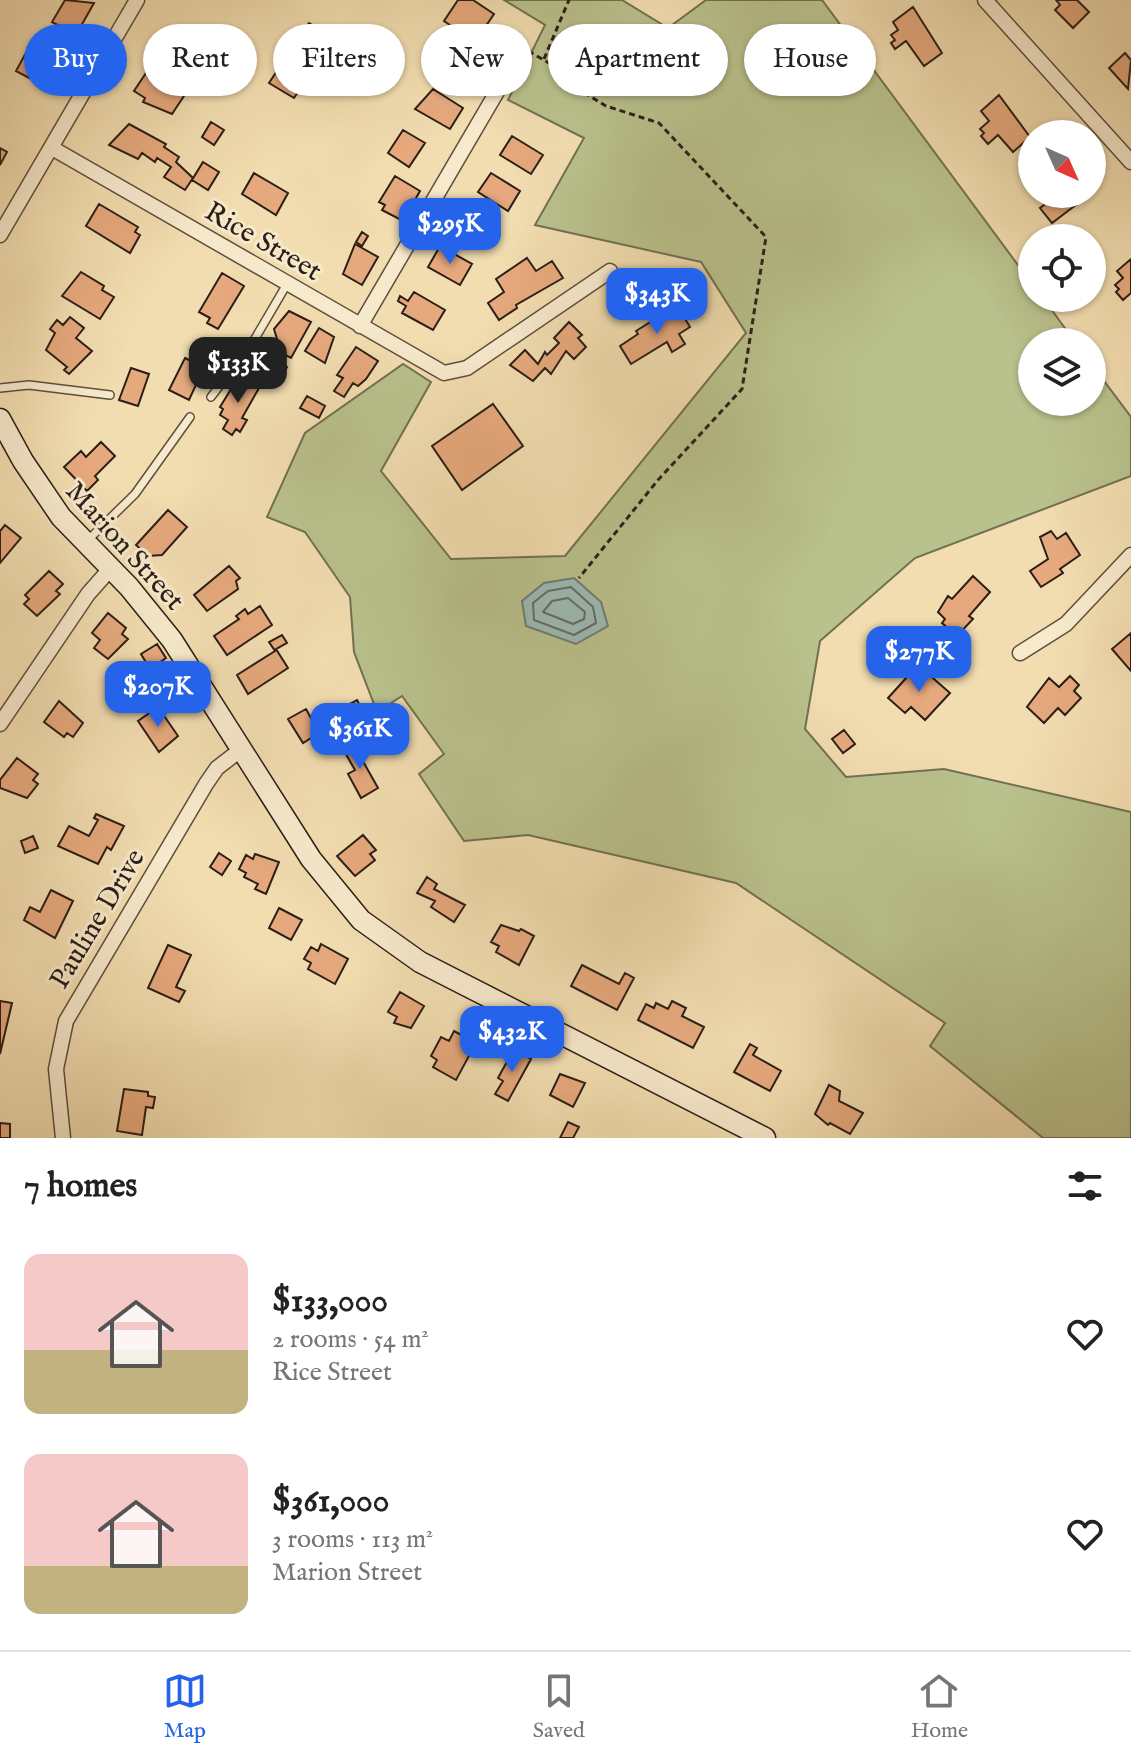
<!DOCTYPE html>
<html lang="en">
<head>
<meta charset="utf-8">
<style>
	:root { --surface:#fff; --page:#f6f6f6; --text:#222; --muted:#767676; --line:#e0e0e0; --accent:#2563eb }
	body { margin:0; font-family:"IM FELL English",serif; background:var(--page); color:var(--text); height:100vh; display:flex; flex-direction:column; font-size:30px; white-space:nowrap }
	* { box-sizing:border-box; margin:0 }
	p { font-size:26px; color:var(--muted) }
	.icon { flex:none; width:44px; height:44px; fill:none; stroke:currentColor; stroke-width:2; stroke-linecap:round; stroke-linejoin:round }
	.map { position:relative; height:1138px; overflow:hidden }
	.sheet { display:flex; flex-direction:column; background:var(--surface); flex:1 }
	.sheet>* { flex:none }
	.hud { position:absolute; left:24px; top:24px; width:1084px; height:72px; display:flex; gap:16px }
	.needle { width:52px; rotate:135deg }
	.buttons { position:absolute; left:1018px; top:120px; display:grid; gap:16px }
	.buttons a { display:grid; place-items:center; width:88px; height:88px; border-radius:50%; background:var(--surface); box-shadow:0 2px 6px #0004; font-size:40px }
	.price { position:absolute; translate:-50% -68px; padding:0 18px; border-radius:16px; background:var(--accent); color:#fff; font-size:26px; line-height:52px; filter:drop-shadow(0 2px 4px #0008) }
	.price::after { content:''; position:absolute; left:50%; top:48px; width:24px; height:18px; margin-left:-12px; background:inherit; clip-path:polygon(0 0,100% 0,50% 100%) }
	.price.on { background:#222; color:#fff }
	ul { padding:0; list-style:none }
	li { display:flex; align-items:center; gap:24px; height:200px; padding:0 24px }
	li span { display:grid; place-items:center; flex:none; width:224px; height:160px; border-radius:16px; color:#555 }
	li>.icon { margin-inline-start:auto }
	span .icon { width:96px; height:96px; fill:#fffc; stroke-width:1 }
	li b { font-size:34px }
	h2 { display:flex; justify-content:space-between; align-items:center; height:96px; padding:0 24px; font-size:34px }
	.tag { padding:0 28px; border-radius:36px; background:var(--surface); box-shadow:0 2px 6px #0004; font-size:28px; line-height:72px }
	.tag.on { background:var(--accent); color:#fff }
	.tab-bar { display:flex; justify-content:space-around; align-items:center; height:112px; border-top:2px solid var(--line); background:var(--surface); font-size:22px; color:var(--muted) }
	.tab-bar a { display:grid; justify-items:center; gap:4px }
	.tab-bar .on { color:var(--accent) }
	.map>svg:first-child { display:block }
	.green { fill:#b9c18c; stroke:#727052; stroke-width:2 }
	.water { fill:#9dbab4; stroke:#6f7c75; stroke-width:2 }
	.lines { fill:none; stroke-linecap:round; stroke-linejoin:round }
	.shore { stroke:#646c66; stroke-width:2 }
	.building { fill:#e6a97d; stroke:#2b1e17; stroke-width:2 }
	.lane-casing { stroke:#5d4e3d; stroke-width:10 }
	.street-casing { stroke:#5d4e3d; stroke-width:17 }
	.secondary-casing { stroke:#2b1e17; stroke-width:23 }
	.path { stroke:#2b1e17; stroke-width:3; stroke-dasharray:6 4; stroke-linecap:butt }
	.lane { stroke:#f7e9cc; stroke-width:7 }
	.street { stroke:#f7e9cc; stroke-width:14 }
	.secondary { stroke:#f7e9cc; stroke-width:20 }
	.labels { text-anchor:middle; stroke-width:6; stroke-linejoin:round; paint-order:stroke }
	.street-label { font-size:28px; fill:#2b1e17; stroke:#f7e9cc }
</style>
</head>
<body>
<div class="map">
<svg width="1131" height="1138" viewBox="0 0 1131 1138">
	<rect width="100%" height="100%" fill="#f2ddb0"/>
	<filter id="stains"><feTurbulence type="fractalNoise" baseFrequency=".0025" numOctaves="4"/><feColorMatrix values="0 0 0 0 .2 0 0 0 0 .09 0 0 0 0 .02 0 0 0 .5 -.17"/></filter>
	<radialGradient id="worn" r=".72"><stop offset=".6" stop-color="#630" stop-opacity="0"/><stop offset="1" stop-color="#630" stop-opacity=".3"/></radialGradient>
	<path class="green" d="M504 0H622L668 28 706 0H822L1032 284V298H1043L1075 342H1032V402H1092V365L1131 417V476L915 558 820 641 805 729 846 777 944 769 1131 812V1138H1043L930 1046 945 1023 736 883 528 835 464 841 419 774 444 754 402 696 377 712 354 652 350 597 305 532 267 517 305 433 403 364 431 382 381 471 451 559 565 556 746 333 701 262 535 225 584 138 508 100 545 25Z"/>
	<path class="water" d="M574 578 601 602 608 626 576 644 526 626 522 601 544 583Z"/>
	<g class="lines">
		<path class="shore" d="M571 587 593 607 596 623 574 635 534 620 533 603 548 591Z
			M568 598 585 612 584 619 573 624 543 612 552 601Z"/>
	</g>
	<path class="building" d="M65 0 94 3 76 35 52 22Z
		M458 0H473L494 14 475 42 444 21Z
		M1056 0H1077L1089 12 1073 28 1055 10 1060 5Z
		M913 7 942 53 924 66 906 41 895 49 891 43 895 40 891 35 898 30 893 22Z
		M309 23 334 38 294 98 269 83Z
		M28 49 43 58 48 49 65 59 50 89 16 71Z
		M1125 53 1131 60 1128 89 1109 68Z
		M146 73 164 79 184 96 172 114 143 102 145 98 134 91Z
		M433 89 463 108 450 129 415 109Z
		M999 95 1030 137 1013 152 998 135 988 144 981 136 984 133 980 129 989 121 981 111Z
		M211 122 224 130 214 145 202 137Z
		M129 124 166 144 164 147 179 157 176 162 193 178 185 190 164 177 171 167 157 158 155 162 142 153 138 159 109 145Z
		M403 130 425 143 409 167 388 153Z
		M512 136 543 155 531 174 500 155Z
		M0 148 7 152 0 165Z
		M203 162 219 172 208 190 192 180Z
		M254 173 288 193 276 215 242 194Z
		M491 173 520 191 508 211 478 192Z
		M395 176 420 191 403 221 382 210 385 205 379 202Z
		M1042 194H1088L1089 195 1052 223 1040 208 1048 202Z
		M99 204 138 227 135 232 140 235 130 253 86 226Z
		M469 209 499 226 488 246 458 229 461 224 455 221 461 211 466 214Z
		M362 232 368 236 362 246 356 242Z
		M355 244 378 257 362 285 343 274Z
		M440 246 472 264 460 285 428 267Z
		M527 258 536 271 552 261 563 278 516 305 517 308 499 320 488 303 504 292 496 279Z
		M1131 259V293L1123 300 1116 292 1119 289 1115 285 1123 278 1117 271Z
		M81 272 104 286 102 290 114 297 100 319 62 296Z
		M222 273 244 286 218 329 207 323 210 318 199 312Z
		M414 292 445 310 433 330 402 313 406 306 398 301 400 296 408 301Z
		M679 309 690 327 679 334 685 344 672 352 667 342 631 364 620 346 638 334 636 331 665 313 667 317Z
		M289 311 311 322 291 358 272 348 277 339 274 329Z
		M70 317 84 328 76 338 92 351 69 374 64 370 67 367 46 350 55 333 50 329 57 320 63 325Z
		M569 322 582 335 578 338 586 347 574 359 566 351 551 374 545 368 533 381 510 365 525 350 538 364 545 352 547 355 559 343 554 338Z
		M319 328 334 337 325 363 305 351Z
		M356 347 378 361 366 379 358 386 353 383 344 397 334 391 343 378 337 375Z
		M271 357 287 367 278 382 262 372Z
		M185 358 195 363 192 370 201 374 189 400 169 390Z
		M131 368 149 374 138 406 119 400Z
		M239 376 259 388 242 418 247 420 240 432 236 429 232 435 223 429 228 420 220 415 223 409 220 407Z
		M307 396 325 406 319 418 300 408Z
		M493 404 523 446 462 490 432 446Z
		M101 442 115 456 95 476 98 480 87 491 64 467 81 451 86 457Z
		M168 510 187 527 162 555 148 556 136 545Z
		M5 525 21 538 0 563V531Z
		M1051 531 1057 539 1066 533 1080 555 1060 569 1063 573 1041 587 1030 571 1048 559 1040 537Z
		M229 566 240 578 236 581 238 589 207 611 194 595Z
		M49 571 63 584 56 591 60 594 37 616 24 604 29 599 25 595Z
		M973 576 990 592 969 616 973 619 957 636 942 623 945 619 938 612 948 596 952 599Z
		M260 606 272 625 227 655 214 636 239 619 236 616 245 609 248 614Z
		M108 613 126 628 122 634 128 639 108 659 94 648 100 640 92 633Z
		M1131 633V671L1112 649Z
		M282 635 287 643 276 649 288 668 248 694 237 675 275 651 269 642Z
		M157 644 166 658 150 669 141 654Z
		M918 665 950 693 925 720 911 707 905 713 888 698Z
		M1070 676 1079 685 1074 691 1081 698 1065 715 1058 708 1044 723 1027 707 1049 678 1059 687Z
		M357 700 364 713 355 718 344 707Z
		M59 701 83 723 73 737 67 733 64 737 44 722Z
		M158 707 178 736 159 752 138 721Z
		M306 709 319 733 303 743 288 719Z
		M844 730 855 744 843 753 832 739Z
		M360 742 366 752 360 756 378 788 361 798 348 774 355 770 344 751Z
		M17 758 38 774 33 780 38 784 27 798 0 788V780Z
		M96 814 124 826 111 850 107 847 98 864 58 846 69 826 89 836 98 820 94 818Z
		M363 835 376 850 370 854 375 860 355 876 337 856Z
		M33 836 38 848 25 853 21 841Z
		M219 853 231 861 222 875 210 867Z
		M255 854 279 862 266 894 255 889 258 884 244 877 246 873 239 869 246 855 253 859Z
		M427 877 437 884 434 889 465 905 454 922 431 907 435 901 417 893Z
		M51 890 73 901 55 938 24 920 30 907 40 912Z
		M279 908 302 920 291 940 269 928Z
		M501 925 519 931 521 929 534 936 519 965 496 952 499 946 491 942Z
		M321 944 348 959 335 984 308 969 311 963 304 959 311 947 318 951Z
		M168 945 191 955 176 987 185 991 179 1002 148 988Z
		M582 965 619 984 625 973 634 978 617 1010 571 986Z
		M400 992 424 1006 411 1028 394 1023 397 1017 388 1012Z
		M0 1001 12 1003 0 1054Z
		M672 1001 686 1008 682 1016 704 1027 693 1048 638 1020 646 1004 654 1008 656 1003 668 1009Z
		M454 1031 476 1043 456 1080 433 1067 437 1060 431 1056 441 1037 449 1041Z
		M750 1044 757 1048 753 1055 781 1071 770 1091 734 1072Z
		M514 1049 531 1059 508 1101 495 1094 503 1081 498 1078Z
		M560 1074 585 1083 573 1107 550 1095Z
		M829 1085 840 1091 839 1101 863 1113 850 1134 830 1123 828 1125 815 1114Z
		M124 1089 148 1092V1096L155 1097 153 1108 146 1107 142 1135 117 1131Z
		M568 1122 579 1127 573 1138H560Z
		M0 1123 10 1124V1138H0Z"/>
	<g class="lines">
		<g class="lane-casing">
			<path id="lane" d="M0 388 29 385 110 395
				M211 397 253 342 287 284
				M87 541 135 494 190 417"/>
		</g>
		<g class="street-casing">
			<path id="street" d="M985 0 1131 162
				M52 148 444 373 467 368 610 271
				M0 235 137 0
				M360 326 498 90
				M1020 653 1066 624 1131 555
				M0 724 88 594 111 568
				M63 1138 56 1069 66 1021 206 784 217 768 243 748"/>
		</g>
		<g class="secondary-casing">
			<path id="secondary" d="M0 419 23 461 61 517 129 587 172 640 311 859 361 920 420 962 765 1138"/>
		</g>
		<path class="path" d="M544 59 569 0
			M506 75 521 47 558 68 588 95 606 106 659 123 766 237 742 389 658 480 579 578"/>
		<use href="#lane" class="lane"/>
		<use href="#street" class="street"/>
		<use href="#secondary" class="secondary"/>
	</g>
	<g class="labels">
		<g class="street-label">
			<text transform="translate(264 240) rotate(30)" y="10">Rice Street</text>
			<text transform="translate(126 545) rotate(48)" y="10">Marion Street</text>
			<text transform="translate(96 918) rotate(-59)" y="10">Pauline Drive</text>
		</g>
	</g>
	<rect width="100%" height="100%" filter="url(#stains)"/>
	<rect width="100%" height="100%" fill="url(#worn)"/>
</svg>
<div class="buttons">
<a><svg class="needle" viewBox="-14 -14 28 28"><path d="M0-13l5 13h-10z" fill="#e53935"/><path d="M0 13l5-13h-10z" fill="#767676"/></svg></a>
<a><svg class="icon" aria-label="locate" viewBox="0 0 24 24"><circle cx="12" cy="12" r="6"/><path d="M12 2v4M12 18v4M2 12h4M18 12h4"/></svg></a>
<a><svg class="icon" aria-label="layers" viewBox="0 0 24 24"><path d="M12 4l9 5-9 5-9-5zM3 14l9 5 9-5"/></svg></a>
</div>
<b class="price" style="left:450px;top:266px">$295K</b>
<b class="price" style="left:657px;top:336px">$343K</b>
<b class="price on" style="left:238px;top:405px">$133K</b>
<b class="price" style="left:919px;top:694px">$277K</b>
<b class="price" style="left:158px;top:729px">$207K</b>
<b class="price" style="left:360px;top:771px">$361K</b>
<b class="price" style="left:512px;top:1074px">$432K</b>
<div class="hud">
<a class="tag on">Buy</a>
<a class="tag">Rent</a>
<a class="tag">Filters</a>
<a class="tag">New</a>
<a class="tag">Apartment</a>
<a class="tag">House</a>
</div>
</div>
<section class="sheet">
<h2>7 homes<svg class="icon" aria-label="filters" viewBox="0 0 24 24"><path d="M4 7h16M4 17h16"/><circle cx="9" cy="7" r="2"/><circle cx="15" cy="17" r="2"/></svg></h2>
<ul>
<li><span style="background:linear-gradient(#f6c9c9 60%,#c2b280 0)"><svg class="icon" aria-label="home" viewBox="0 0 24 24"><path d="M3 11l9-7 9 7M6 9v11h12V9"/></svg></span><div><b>$133,000</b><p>2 rooms · 54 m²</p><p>Rice Street</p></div><svg class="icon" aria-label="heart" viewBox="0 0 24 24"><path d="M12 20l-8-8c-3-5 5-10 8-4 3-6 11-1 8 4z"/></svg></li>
<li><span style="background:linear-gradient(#f6c9c9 70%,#c2b280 0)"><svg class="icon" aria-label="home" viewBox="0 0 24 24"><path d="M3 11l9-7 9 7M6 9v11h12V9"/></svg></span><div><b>$361,000</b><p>3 rooms · 113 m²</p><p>Marion Street</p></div><svg class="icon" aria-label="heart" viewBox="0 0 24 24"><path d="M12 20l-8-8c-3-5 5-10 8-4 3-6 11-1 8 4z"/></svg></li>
</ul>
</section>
<nav class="tab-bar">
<a class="on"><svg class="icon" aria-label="map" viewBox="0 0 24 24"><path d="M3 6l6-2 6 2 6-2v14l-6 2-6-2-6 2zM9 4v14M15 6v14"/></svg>Map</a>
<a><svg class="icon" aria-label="saved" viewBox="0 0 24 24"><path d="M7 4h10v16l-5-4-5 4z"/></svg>Saved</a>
<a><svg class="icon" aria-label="home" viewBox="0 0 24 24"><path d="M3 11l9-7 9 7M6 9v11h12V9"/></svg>Home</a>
</nav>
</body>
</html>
